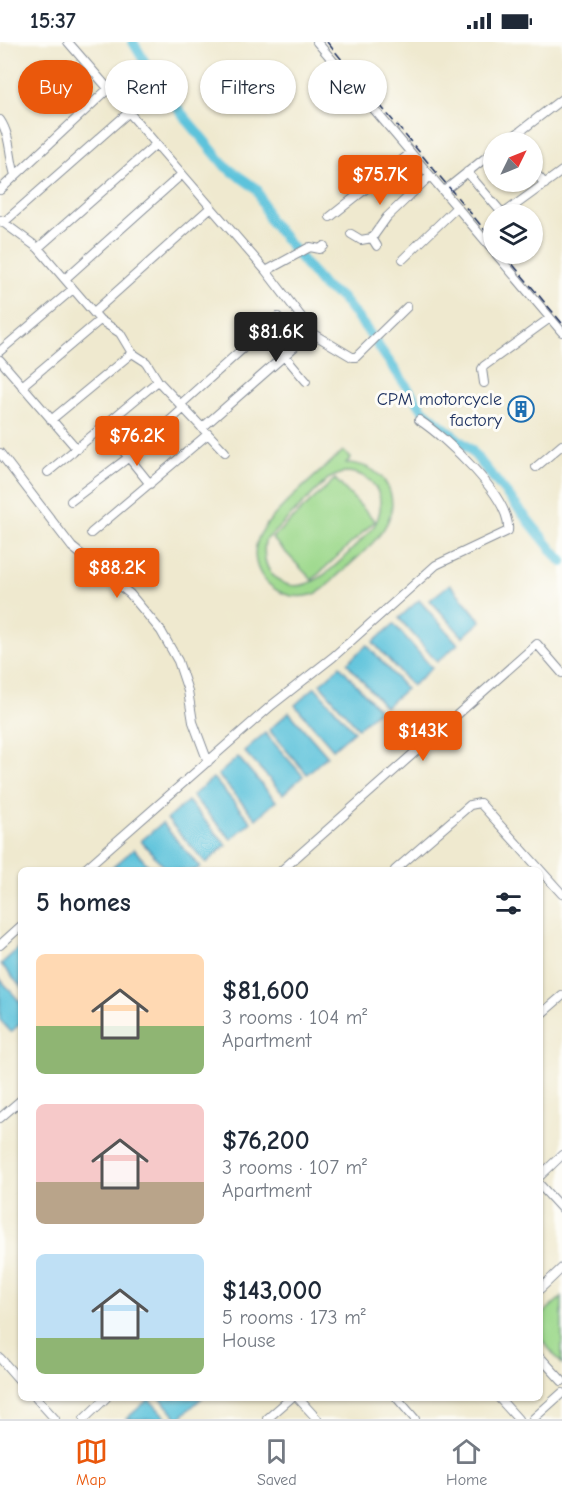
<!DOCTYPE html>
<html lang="en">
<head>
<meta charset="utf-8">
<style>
	:root { --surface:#fff; --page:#f6f6f7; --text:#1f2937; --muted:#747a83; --line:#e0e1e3; --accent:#ea580c }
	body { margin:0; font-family:"Comic Neue",sans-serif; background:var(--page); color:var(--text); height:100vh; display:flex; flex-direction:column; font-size:22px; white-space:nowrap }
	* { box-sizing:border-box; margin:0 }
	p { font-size:20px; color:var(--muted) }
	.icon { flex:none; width:33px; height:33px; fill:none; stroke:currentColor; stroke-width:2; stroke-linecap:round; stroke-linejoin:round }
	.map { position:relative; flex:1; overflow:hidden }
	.side { position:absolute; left:18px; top:825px; width:525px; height:534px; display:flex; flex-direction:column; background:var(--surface); border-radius:9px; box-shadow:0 2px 4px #0004 }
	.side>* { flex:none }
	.guide { position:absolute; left:18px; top:18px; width:526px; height:54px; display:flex; gap:12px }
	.needle { width:39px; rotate:47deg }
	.controls { position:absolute; left:483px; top:90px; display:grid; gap:12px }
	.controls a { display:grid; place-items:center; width:60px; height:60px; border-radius:50%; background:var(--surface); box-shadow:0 2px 4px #0004; font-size:30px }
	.price { position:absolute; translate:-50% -51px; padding:0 14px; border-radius:6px; background:var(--accent); color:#fff; font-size:20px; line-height:39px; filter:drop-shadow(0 2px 3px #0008) }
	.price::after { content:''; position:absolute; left:50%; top:36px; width:18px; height:14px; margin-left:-9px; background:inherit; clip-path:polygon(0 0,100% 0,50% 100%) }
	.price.on { background:#222; color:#fff }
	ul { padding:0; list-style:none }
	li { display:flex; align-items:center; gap:18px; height:150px; padding:0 18px }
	li span { display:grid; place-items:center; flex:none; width:168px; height:120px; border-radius:9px; color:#555 }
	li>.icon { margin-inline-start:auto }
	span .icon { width:72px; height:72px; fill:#fffc; stroke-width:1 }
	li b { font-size:26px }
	h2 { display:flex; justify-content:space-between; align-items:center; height:72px; padding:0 18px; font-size:26px }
	.tag { padding:0 21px; border-radius:27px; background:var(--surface); box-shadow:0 2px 4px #0004; font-size:21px; line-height:54px }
	.tag.on { background:var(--accent); color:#fff }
	.status { display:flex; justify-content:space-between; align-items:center; height:42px; padding:0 30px; background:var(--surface); direction:ltr }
	.status svg { height:16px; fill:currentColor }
	.tabs { display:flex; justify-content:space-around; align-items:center; height:84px; border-top:2px solid var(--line); background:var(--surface); font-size:16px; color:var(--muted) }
	.tabs a { display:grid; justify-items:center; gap:3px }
	.tabs .on { color:var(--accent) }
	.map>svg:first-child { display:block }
	.green { fill:#9ed98d; stroke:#5c8476; stroke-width:1.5; fill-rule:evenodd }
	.water { fill:#5dc3db; stroke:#3c799c; stroke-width:1.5 }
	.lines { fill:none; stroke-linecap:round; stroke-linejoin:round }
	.river { stroke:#5dc3db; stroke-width:10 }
	.minor-casing { stroke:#858c96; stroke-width:10 }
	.minor { stroke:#fff; stroke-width:8 }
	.rail { stroke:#1b2f5e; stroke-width:1.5; stroke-dasharray:9 4.5; stroke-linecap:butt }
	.labels { text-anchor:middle; stroke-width:6; stroke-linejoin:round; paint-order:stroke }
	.poi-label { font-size:18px; fill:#1b2f5e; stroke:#fdfcf7; text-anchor:end }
</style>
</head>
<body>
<div class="status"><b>15:37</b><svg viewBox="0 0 49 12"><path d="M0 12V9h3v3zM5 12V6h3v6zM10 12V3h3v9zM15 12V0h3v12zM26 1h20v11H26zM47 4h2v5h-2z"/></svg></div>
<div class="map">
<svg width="562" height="1377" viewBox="0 0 562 1377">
	<rect width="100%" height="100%" fill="#fdfcf7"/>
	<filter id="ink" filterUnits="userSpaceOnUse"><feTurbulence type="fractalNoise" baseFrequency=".0167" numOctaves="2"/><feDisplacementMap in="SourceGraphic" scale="12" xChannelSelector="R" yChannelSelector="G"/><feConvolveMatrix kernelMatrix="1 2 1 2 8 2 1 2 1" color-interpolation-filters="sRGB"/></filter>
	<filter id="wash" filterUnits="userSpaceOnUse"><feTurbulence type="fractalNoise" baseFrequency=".008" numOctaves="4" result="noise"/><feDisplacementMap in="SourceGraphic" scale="24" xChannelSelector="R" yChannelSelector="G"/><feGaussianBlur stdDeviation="1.35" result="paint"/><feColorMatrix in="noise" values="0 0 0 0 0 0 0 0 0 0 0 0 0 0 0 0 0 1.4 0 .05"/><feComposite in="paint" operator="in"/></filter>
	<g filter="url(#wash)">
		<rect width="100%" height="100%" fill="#efe9cf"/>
		<path class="green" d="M343 409 351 416 346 421C360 421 377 427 385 440 410 479 361 511 336 535 329 542 321 551 311 553 278 562 245 530 258 497 267 473 322 429 343 409ZM344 430C378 430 390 462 372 487 350 508 309 563 277 537 264 527 263 513 265 499L328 437Z
			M335 437 375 479 312 538 272 496Z
			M562 1255V1322L540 1296V1274Z"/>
		<path class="water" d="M450 542 481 579 463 595 430 558Z
			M419 558 458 602 437 620 399 576Z
			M394 582 432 626 412 644 373 600Z
			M367 603 406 647 385 665 347 621Z
			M340 624 379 668 358 686 320 642Z
			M315 645 354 689 333 707 295 663Z
			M289 670 327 714 307 732 269 688Z
			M265 691 303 734 283 752 244 709Z
			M238 715 276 759 256 777 218 733Z
			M213 736 251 780 231 797 192 754Z
			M188 759 226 803 206 821 167 777Z
			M162 781 200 825 196 828H167L141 799Z
			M134 807 152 828H116L113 825Z
			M21 904V945L1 922Z
			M0 937 21 961V981L11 990 0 978Z
			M160 1356H202L178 1377Z
			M149 1357 167 1377H126Z"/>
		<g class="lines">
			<path class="river" d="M133 0 159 44 226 125 257 147 269 177 324 245 341 255 365 285 423 368 471 408 562 520"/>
		</g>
	</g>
	<g filter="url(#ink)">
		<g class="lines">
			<g class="minor-casing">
				<path id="minor" d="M68 0 266 229 309 285 308 293 202 386
					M317 0 494 209
					M0 78C11 94 9 114 15 133
					M509 98 562 57
					M532 127 545 142
					M467 130 503 172 562 129
					M0 148 108 47
					M444 149 494 109
					M330 175 411 111
					M0 178 38 206 100 278 120 291 132 311 146 320 158 339 225 410
					M3 181 128 71
					M351 192 361 198 372 196
					M377 204 372 196 387 175 430 134
					M38 206 155 103
					M496 212 562 290
					M403 217 457 165
					M266 229 310 205 320 207 324 204
					M66 236 181 133
					M94 270 210 166
					M263 288 306 339
					M310 290 352 315H356L407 265
					M0 309 73 247
					M0 318 77 407
					M484 341 482 327 484 324 550 276
					M22 344 100 278
					M181 362 278 275
					M51 378 132 311
					M105 386 150 442
					M0 411 72 505 130 552 161 589 178 619 188 649 193 680 208 720
					M536 425 562 403
					M48 430 158 339
					M71 459 129 415 184 366
					M91 491 208 392
					M84 828 272 663 333 615 436 523 508 489C512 456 445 395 419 378
					M282 828 537 602 562 631
					M395 828 470 763 480 761 562 852
					M0 903 21 884
					M540 973 562 954
					M0 1076 21 1058
					M540 1134 562 1113
					M540 1143 562 1167
					M540 1247 562 1226
					M540 1315 562 1339
					M0 1316 21 1340
					M36 1356 55 1377
					M298 1356 317 1377
					M397 1356 415 1377
					M499 1356 518 1377
					M84 1377 106 1356
					M267 1377 291 1356
					M533 1377 562 1351"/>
			</g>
			<use href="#minor" class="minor"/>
			<path class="rail" d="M327 0 494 199
				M504 212 562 281"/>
		</g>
	</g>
	<defs>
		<g id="building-ring" transform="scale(1.35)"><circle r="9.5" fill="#fdfcf7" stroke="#1f6fb2" stroke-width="1.5"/><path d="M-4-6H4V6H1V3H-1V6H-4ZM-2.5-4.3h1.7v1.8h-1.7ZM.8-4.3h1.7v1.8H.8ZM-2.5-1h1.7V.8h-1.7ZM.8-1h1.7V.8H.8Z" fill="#1f6fb2"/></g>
	</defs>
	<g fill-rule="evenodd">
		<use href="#building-ring" x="521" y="367"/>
	</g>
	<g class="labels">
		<g class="poi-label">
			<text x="502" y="363">CPM motorcycle<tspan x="502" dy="21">factory</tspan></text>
		</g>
	</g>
</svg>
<div class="controls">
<a><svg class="needle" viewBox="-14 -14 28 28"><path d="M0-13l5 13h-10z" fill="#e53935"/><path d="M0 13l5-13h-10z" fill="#747a83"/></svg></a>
<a><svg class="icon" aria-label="layers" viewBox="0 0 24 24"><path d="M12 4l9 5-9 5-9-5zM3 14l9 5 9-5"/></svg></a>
</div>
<b class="price" style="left:380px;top:164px">$75.7K</b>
<b class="price on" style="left:276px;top:321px">$81.6K</b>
<b class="price" style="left:137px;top:425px">$76.2K</b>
<b class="price" style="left:117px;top:557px">$88.2K</b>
<b class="price" style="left:423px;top:720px">$143K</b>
<div class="guide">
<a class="tag on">Buy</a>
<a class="tag">Rent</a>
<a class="tag">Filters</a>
<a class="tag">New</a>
</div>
<section class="side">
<h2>5 homes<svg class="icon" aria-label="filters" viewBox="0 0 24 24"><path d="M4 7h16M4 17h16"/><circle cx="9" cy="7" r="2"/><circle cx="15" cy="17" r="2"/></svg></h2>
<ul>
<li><span style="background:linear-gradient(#ffd9b3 60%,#8fb573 0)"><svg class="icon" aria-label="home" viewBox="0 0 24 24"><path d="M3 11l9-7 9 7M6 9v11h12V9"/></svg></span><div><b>$81,600</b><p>3 rooms · 104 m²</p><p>Apartment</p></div></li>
<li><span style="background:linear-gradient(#f6c9c9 65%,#b9a48a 0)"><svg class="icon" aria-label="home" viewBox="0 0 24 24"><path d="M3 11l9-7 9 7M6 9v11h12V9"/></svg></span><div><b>$76,200</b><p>3 rooms · 107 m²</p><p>Apartment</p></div></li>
<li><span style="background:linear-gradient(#bfe0f5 70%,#8fb573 0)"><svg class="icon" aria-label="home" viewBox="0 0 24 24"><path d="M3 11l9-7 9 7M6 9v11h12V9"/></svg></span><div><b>$143,000</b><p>5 rooms · 173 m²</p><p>House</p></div></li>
</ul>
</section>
</div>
<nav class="tabs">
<a class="on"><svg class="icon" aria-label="map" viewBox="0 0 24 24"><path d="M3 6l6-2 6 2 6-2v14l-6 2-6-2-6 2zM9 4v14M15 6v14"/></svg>Map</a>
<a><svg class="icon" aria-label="saved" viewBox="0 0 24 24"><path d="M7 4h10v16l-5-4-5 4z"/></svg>Saved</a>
<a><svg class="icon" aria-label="home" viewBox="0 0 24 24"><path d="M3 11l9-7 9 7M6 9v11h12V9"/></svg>Home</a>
</nav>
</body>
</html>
